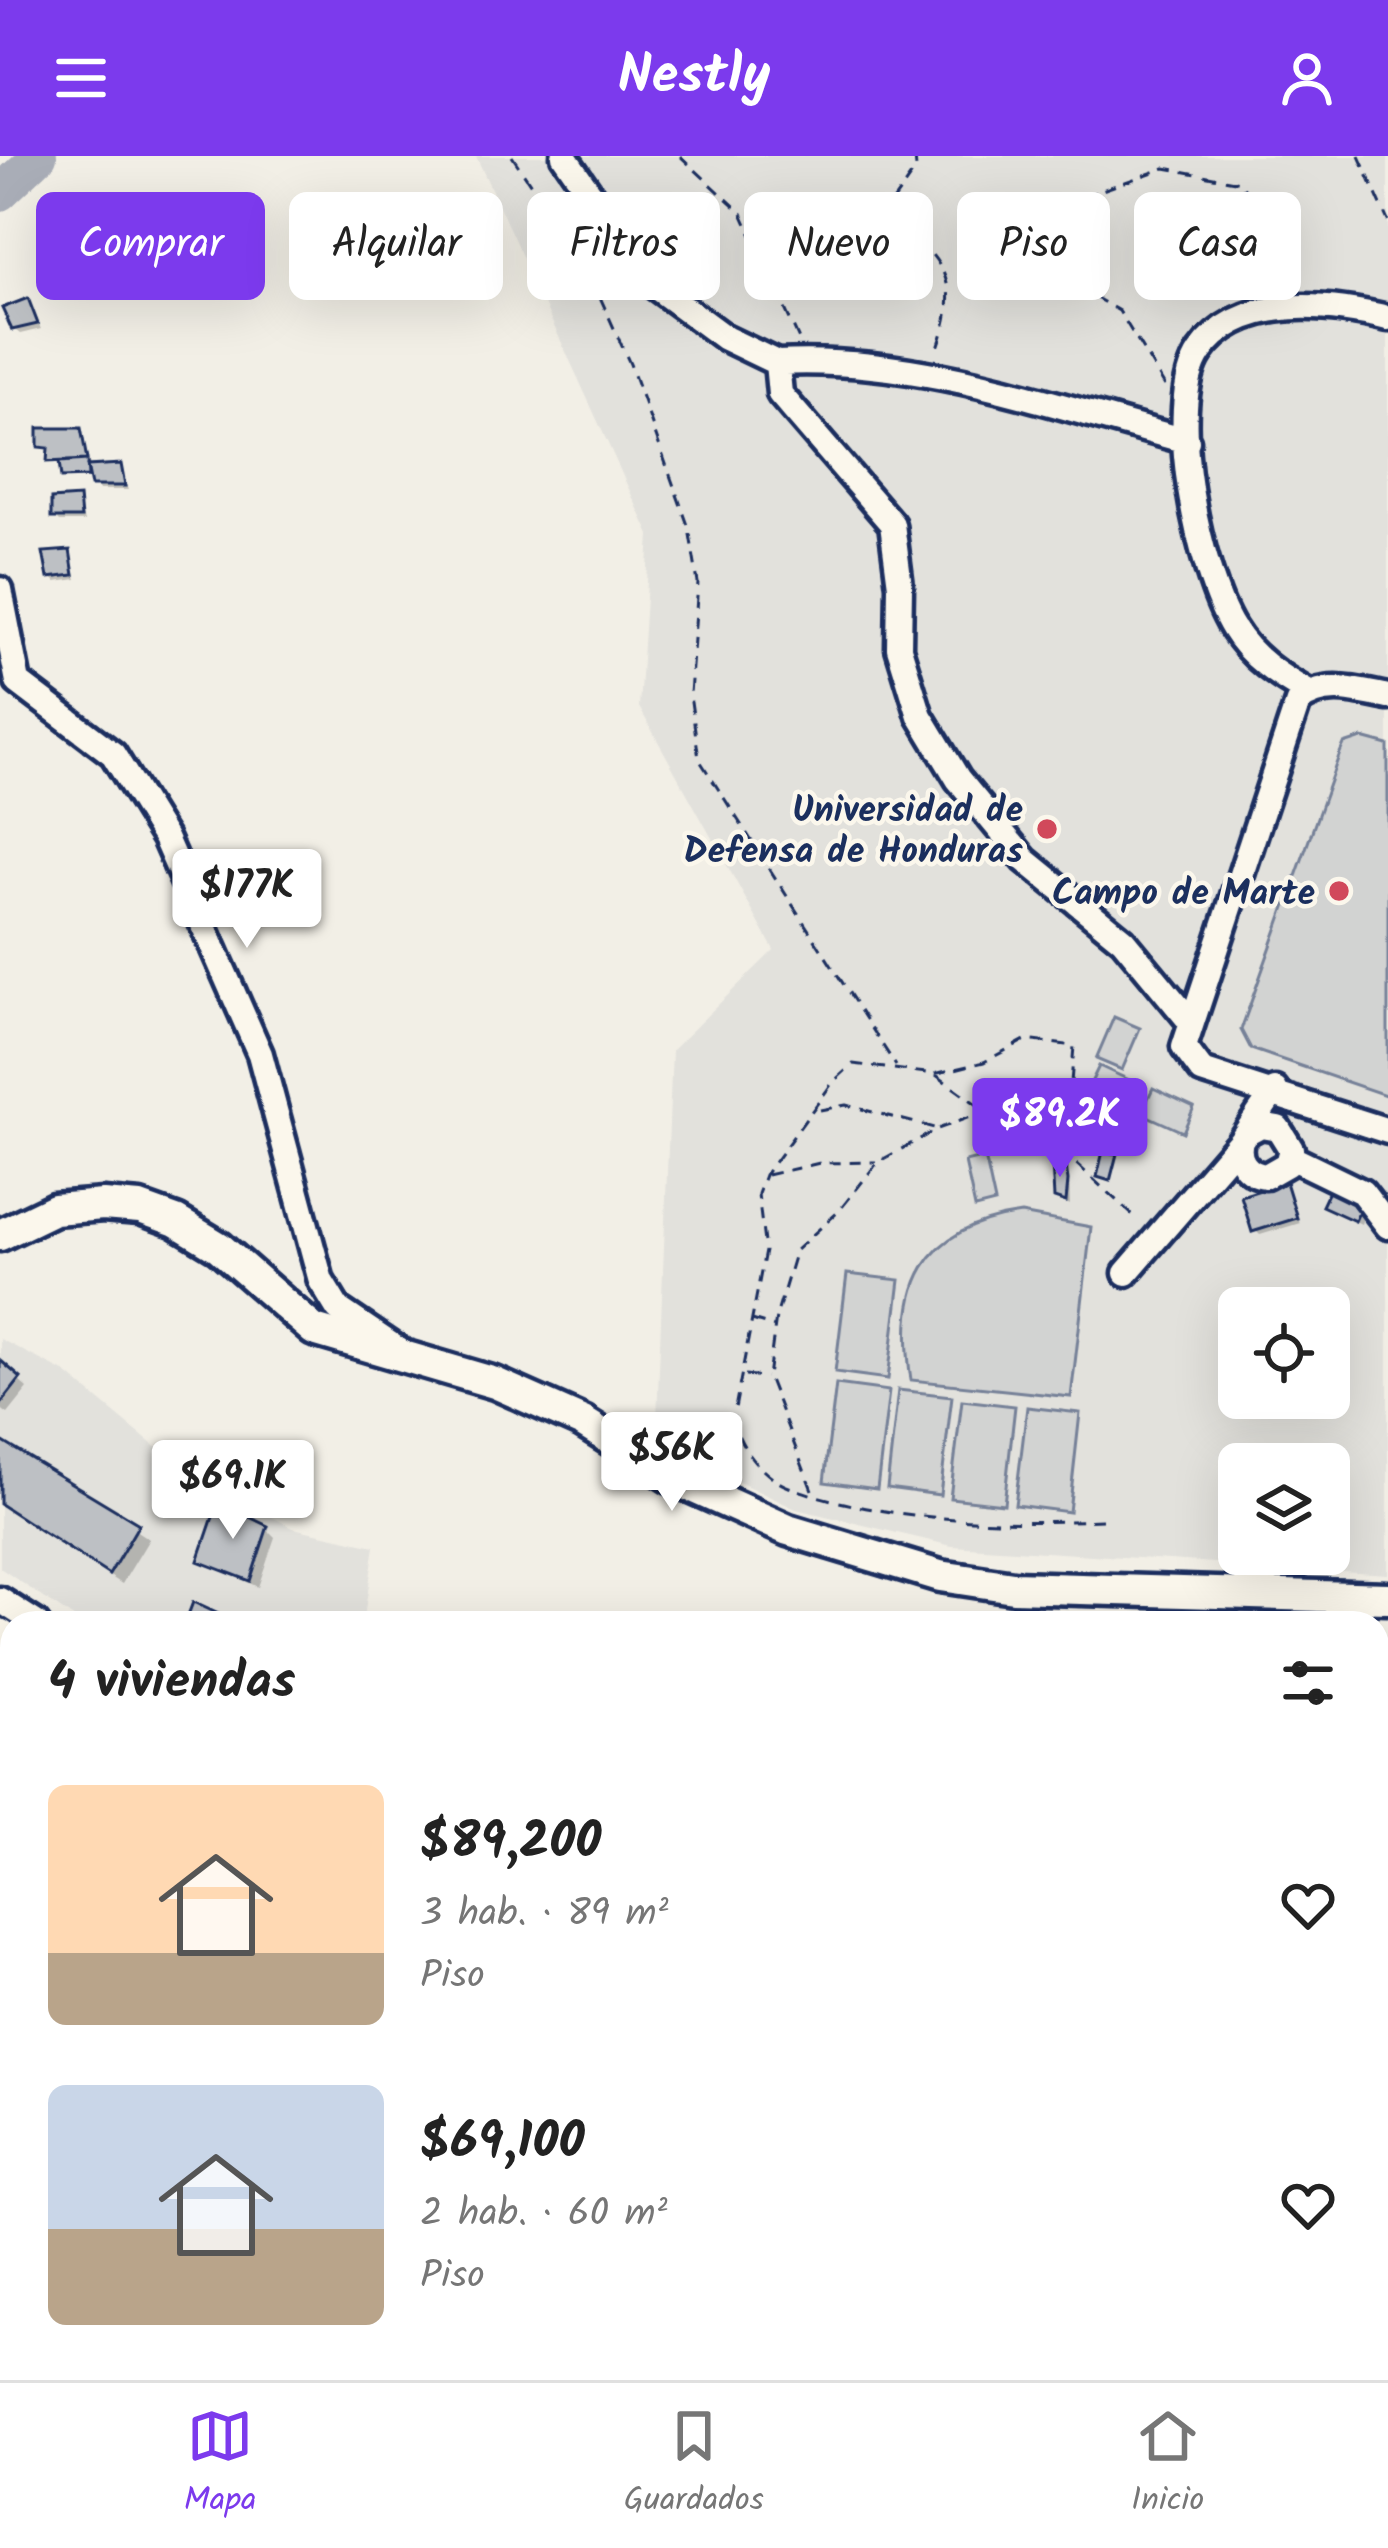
<!DOCTYPE html>
<html lang="es">
<head>
<meta charset="utf-8">
<style>
	:root { --surface:#fff; --page:#f6f6f6; --text:#222; --muted:#767676; --line:#e0e0e0; --accent:#7c3aed }
	body { margin:0; font-family:Kalam,sans-serif; background:var(--page); color:var(--text); height:100vh; display:flex; flex-direction:column; font-size:45px; white-space:nowrap }
	* { box-sizing:border-box; margin:0 }
	p { font-size:39px; color:var(--muted) }
	.icon { flex:none; width:66px; height:66px; fill:none; stroke:currentColor; stroke-width:2; stroke-linecap:round; stroke-linejoin:round }
	.map { position:relative; flex:1; overflow:hidden }
	.side { position:absolute; left:0px; top:1455px; width:1389px; height:771px; display:flex; flex-direction:column; background:var(--surface); border-radius:36px 36px 0 0; box-shadow:0 12px 48px #0002 }
	.side>* { flex:none }
	.hud { position:absolute; left:36px; top:36px; width:1317px; height:108px; display:flex; gap:24px }
	.fabs { position:absolute; left:1218px; top:1131px; display:grid; gap:24px }
	.fabs a { display:grid; place-items:center; width:132px; height:132px; border-radius:18px; background:var(--surface); box-shadow:0 12px 48px #0002; font-size:60px }
	.price { position:absolute; translate:-50% -102px; padding:0 27px; border-radius:12px; background:#fff; color:#222; font-size:39px; line-height:78px; filter:drop-shadow(0 3px 6px #0008) }
	.price::after { content:''; position:absolute; left:50%; top:72px; width:36px; height:27px; margin-left:-18px; background:inherit; clip-path:polygon(0 0,100% 0,50% 100%) }
	.price.selected { background:var(--accent); color:#fff }
	ul { padding:0; list-style:none }
	li { display:flex; align-items:center; gap:36px; height:300px; padding:0 48px }
	li span { display:grid; place-items:center; flex:none; width:336px; height:240px; border-radius:18px; color:#555 }
	li>.icon { margin-inline-start:auto }
	span .icon { width:144px; height:144px; fill:#fffc; stroke-width:1 }
	li b { font-size:51px }
	h2 { display:flex; justify-content:space-between; align-items:center; height:144px; padding:0 48px; font-size:51px }
	.chip { padding:0 42px; border-radius:18px; background:var(--surface); box-shadow:0 12px 48px #0002; font-size:42px; line-height:108px }
	.chip.selected { background:var(--accent); color:#fff }
	header { display:flex; justify-content:space-between; align-items:center; height:156px; padding:0 48px; background:var(--accent); color:#fff; font-size:54px; font-weight:700 }
	.tab-bar { display:flex; justify-content:space-around; align-items:center; height:168px; border-top:3px solid var(--line); background:var(--surface); font-size:33px; color:var(--muted) }
	.tab-bar a { display:grid; justify-items:center; gap:6px }
	.tab-bar .selected { color:var(--accent) }
	.map>svg:first-child { display:block }
	.built { fill:#e2e1dc; fill-rule:evenodd }
	.garden { fill:#d2d3d2; stroke:#768198; stroke-width:3 }
	.shadow { fill:#0003 }
	.lines { fill:none; stroke-linecap:round; stroke-linejoin:round }
	.river { stroke:#a9adb7; stroke-width:36 }
	.building { fill:#bdc0c4; stroke:#1b2f5e; stroke-width:3 }
	.minor-casing { stroke:#1b2f5e; stroke-width:33 }
	.major-casing { stroke:#1b2f5e; stroke-width:39 }
	.path { stroke:#1b2f5e; stroke-width:3; stroke-dasharray:12 9; stroke-linecap:butt }
	.minor { stroke:#fbf7ec; stroke-width:24 }
	.major { stroke:#fbf7ec; stroke-width:30 }
	.poi-dot { fill:#d1495b; stroke:#fbf7ec; stroke-width:4.5 }
	.labels { text-anchor:middle; stroke-width:9; stroke-linejoin:round; paint-order:stroke }
	.poi-label { font-size:36px; font-weight:bold; fill:#1b2f5e; stroke:#fbf7ec; text-anchor:end }
</style>
</head>
<body>
<header><svg class="icon" aria-label="menu" viewBox="0 0 24 24"><path d="M4 6h16M4 12h16M4 18h16"/></svg>Nestly<svg class="icon" aria-label="person" viewBox="0 0 24 24"><circle cx="12" cy="8" r="4"/><path d="M4 21q1-7 8-7t8 7"/></svg></header>
<div class="map">
<svg width="1388" height="2224" viewBox="0 0 1388 2224">
	<rect width="100%" height="100%" fill="#f2efe6"/>
	<filter id="ink" filterUnits="userSpaceOnUse"><feTurbulence type="fractalNoise" baseFrequency=".00833" numOctaves="2"/><feDisplacementMap in="SourceGraphic" scale="24" xChannelSelector="R" yChannelSelector="G"/><feConvolveMatrix kernelMatrix="1 2 1 2 8 2 1 2 1" color-interpolation-filters="sRGB"/></filter>
	<g filter="url(#ink)">
		<path class="built" d="M476 0H1388V1418L952 1390 796 1353 656 1287 672 894 774 794 639 551 650 379ZM1239 1152H1329V1242H1239ZM1239 1308H1329V1398H1239Z
			M0 1183 66 1217 181 1312 293 1372 375 1390 363 1467H81L0 1412Z
			M12 1589V1715L0 1701V1607Z
			M1377 2201 1388 2204V2224H127L115 2214H1377Z"/>
		<path class="garden" d="M1362 582 1388 589V940L1251 893 1241 874 1340 597 1344 588Z
			M1114 861 1140 872 1122 914 1096 903Z
			M1099 910 1140 929 1129 954 1087 935Z
			M1153 932 1194 951 1183 976 1141 957Z
			M985 1001 995 1047 975 1052 965 1006Z
			M1021 1058 1091 1071 1071 1241 911 1224C897 1131 921 1072 1021 1058Z
			M847 1118 900 1124 888 1223 835 1216Z
			M836 1228 889 1235 877 1333 824 1326Z
			M898 1234 952 1240 940 1339 887 1332Z
			M962 1244 1015 1250 1004 1348 950 1342Z
			M1027 1251 1080 1257 1069 1356 1015 1349Z"/>
		<path class="shadow" d="M27 146 41 173 20 178 14 173Z
			M80 275 91 313 119 311 128 334H99L92 321 65 323 63 309 50 305 51 296 41 290Z
			M78 344 84 366H59L54 361Z
			M69 397 77 423 56 426 50 421Z
			M1064 1007 1069 1012 1070 1049 1057 1041Z
			M1285 1029 1300 1067 1260 1079 1255 1074Z
			M1326 1050H1361L1366 1055 1361 1068Z
			M0 1208 28 1233 8 1258 0 1252Z
			M0 1287 149 1383 122 1428 0 1349Z
			M266 1372 275 1381 258 1431 202 1405Z"/>
		<g class="lines">
			<path class="river" d="M0 37 39 0"/>
		</g>
		<path class="building" d="M28 142 38 168 12 174 2 152Z
			M38 272H81L87 304 47 306 48 292 38 291Z
			M87 304 88 321 61 322 59 306Z
			M121 308 125 330H91L87 310Z
			M79 341 81 362H51V343Z
			M70 394 74 419 48 422 43 396Z
			M1103 995 1117 998 1110 1025 1097 1021Z
			M1065 1003 1068 1025 1066 1046 1054 1042 1052 1007Z
			M1286 1026 1297 1062 1252 1076 1241 1040Z
			M1330 1033 1363 1047 1355 1065 1322 1050Z
			M0 1204 21 1222 0 1249Z
			M0 1284 139 1368 109 1419 0 1348Z
			M218 1346 268 1370 250 1425 198 1405Z
			M193 1446 227 1462 225 1467H185Z"/>
		<g class="lines">
			<g class="minor-casing">
				<path id="minor" d="M564 0 653 129 725 182 777 207 780 238 892 368 900 430 899 492 920 560 958 623 1025 704 1123 784 1189 864
					M777 207C916 199 1054 250 1187 285
					M0 434 18 526 113 598 165 682 260 898 321 1125 338 1153 403 1197
					M1309 537C1279 520 1251 502 1233 472 1200 419 1163 249 1200 196 1241 137 1329 148 1388 162
					M1388 541C1358 535 1324 524 1298 546L1184 891 1202 915 1388 975
					M1241 984C1236 1003 1246 1018 1266 1020L1287 1008 1291 993 1278 972 1261 969 1246 977
					M1290 1001 1362 1036 1388 1070
					M1126 1117 1241 984 1275 934
					M0 1444 36 1467
					M0 1475 12 1483
					M1377 1589 1388 1586
					M1377 1617 1388 1615
					M0 1722 12 1740
					M1377 1739 1388 1742
					M1377 2093 1388 2097
					M1377 2153 1388 2157
					M1377 2184 1388 2188
					M925 2214 950 2224
					M1040 2214 1052 2224
					M0 2224 12 2202
					M176 2224 180 2214"/>
			</g>
			<g class="major-casing">
				<path id="major" d="M0 1079 54 1053 103 1049 140 1052 176 1065 219 1091 314 1174 495 1227 583 1266 672 1322 788 1374 940 1420 1013 1431 1388 1442"/>
			</g>
			<path class="path" d="M512 0 587 112 630 208 689 372 698 427 690 538 699 603 896 910
				M680 0 742 57 800 186
				M915 0 916 13 889 51 890 59C946 107 963 124 936 197
				M1359 0 1388 65
				M1165 230 1119 155 1084 135 1068 117 1067 94 1085 40 1165 12 1240 26 1248 37C1240 84 1266 90 1275 127
				M936 919 996 962 1054 981
				M820 954 846 949 938 973
				M767 1019 820 1007 876 1006
				M752 1164 775 1171
				M745 1219 766 1221
				M812 1334 768 1221 776 1161 796 1094 839 1055 878 1006 938 973 986 955
				M1102 1364C1001 1368 887 1366 789 1331 762 1321 738 1289 733 1263L765 1095 758 1038 765 1019 833 926 853 908 934 918 984 906 1025 884 1074 890 1071 927 1056 981 1071 1003 1138 1064"/>
			<use href="#minor" class="minor"/>
			<use href="#major" class="major"/>
		</g>
	</g>
	<g class="poi-dot">
		<circle cx="1047" cy="673" r="12"/>
		<circle cx="1339" cy="735" r="12"/>
	</g>
	<g class="labels">
		<g class="poi-label">
			<text x="1023" y="665">Universidad de<tspan x="1023" dy="41">Defensa de Honduras</tspan></text>
			<text x="1315" y="748">Campo de Marte</text>
		</g>
	</g>
</svg>
<div class="fabs">
<a><svg class="icon" aria-label="locate" viewBox="0 0 24 24"><circle cx="12" cy="12" r="6"/><path d="M12 2v4M12 18v4M2 12h4M18 12h4"/></svg></a>
<a><svg class="icon" aria-label="layers" viewBox="0 0 24 24"><path d="M12 4l9 5-9 5-9-5zM3 14l9 5 9-5"/></svg></a>
</div>
<b class="price" style="left:247px;top:795px">$177K</b>
<b class="price selected" style="left:1060px;top:1024px">$89.2K</b>
<b class="price" style="left:672px;top:1358px">$56K</b>
<b class="price" style="left:233px;top:1386px">$69.1K</b>
<div class="hud">
<a class="chip selected">Comprar</a>
<a class="chip">Alquilar</a>
<a class="chip">Filtros</a>
<a class="chip">Nuevo</a>
<a class="chip">Piso</a>
<a class="chip">Casa</a>
</div>
<section class="side">
<h2>4 viviendas<svg class="icon" aria-label="filters" viewBox="0 0 24 24"><path d="M4 7h16M4 17h16"/><circle cx="9" cy="7" r="2"/><circle cx="15" cy="17" r="2"/></svg></h2>
<ul>
<li><span style="background:linear-gradient(#ffd9b3 70%,#b9a48a 0)"><svg class="icon" aria-label="home" viewBox="0 0 24 24"><path d="M3 11l9-7 9 7M6 9v11h12V9"/></svg></span><div><b>$89,200</b><p>3 hab. · 89 m²</p><p>Piso</p></div><svg class="icon" aria-label="heart" viewBox="0 0 24 24"><path d="M12 20l-8-8c-3-5 5-10 8-4 3-6 11-1 8 4z"/></svg></li>
<li><span style="background:linear-gradient(#c9d6e8 60%,#b9a48a 0)"><svg class="icon" aria-label="home" viewBox="0 0 24 24"><path d="M3 11l9-7 9 7M6 9v11h12V9"/></svg></span><div><b>$69,100</b><p>2 hab. · 60 m²</p><p>Piso</p></div><svg class="icon" aria-label="heart" viewBox="0 0 24 24"><path d="M12 20l-8-8c-3-5 5-10 8-4 3-6 11-1 8 4z"/></svg></li>
</ul>
</section>
</div>
<nav class="tab-bar">
<a class="selected"><svg class="icon" aria-label="map" viewBox="0 0 24 24"><path d="M3 6l6-2 6 2 6-2v14l-6 2-6-2-6 2zM9 4v14M15 6v14"/></svg>Mapa</a>
<a><svg class="icon" aria-label="saved" viewBox="0 0 24 24"><path d="M7 4h10v16l-5-4-5 4z"/></svg>Guardados</a>
<a><svg class="icon" aria-label="home" viewBox="0 0 24 24"><path d="M3 11l9-7 9 7M6 9v11h12V9"/></svg>Inicio</a>
</nav>
</body>
</html>
